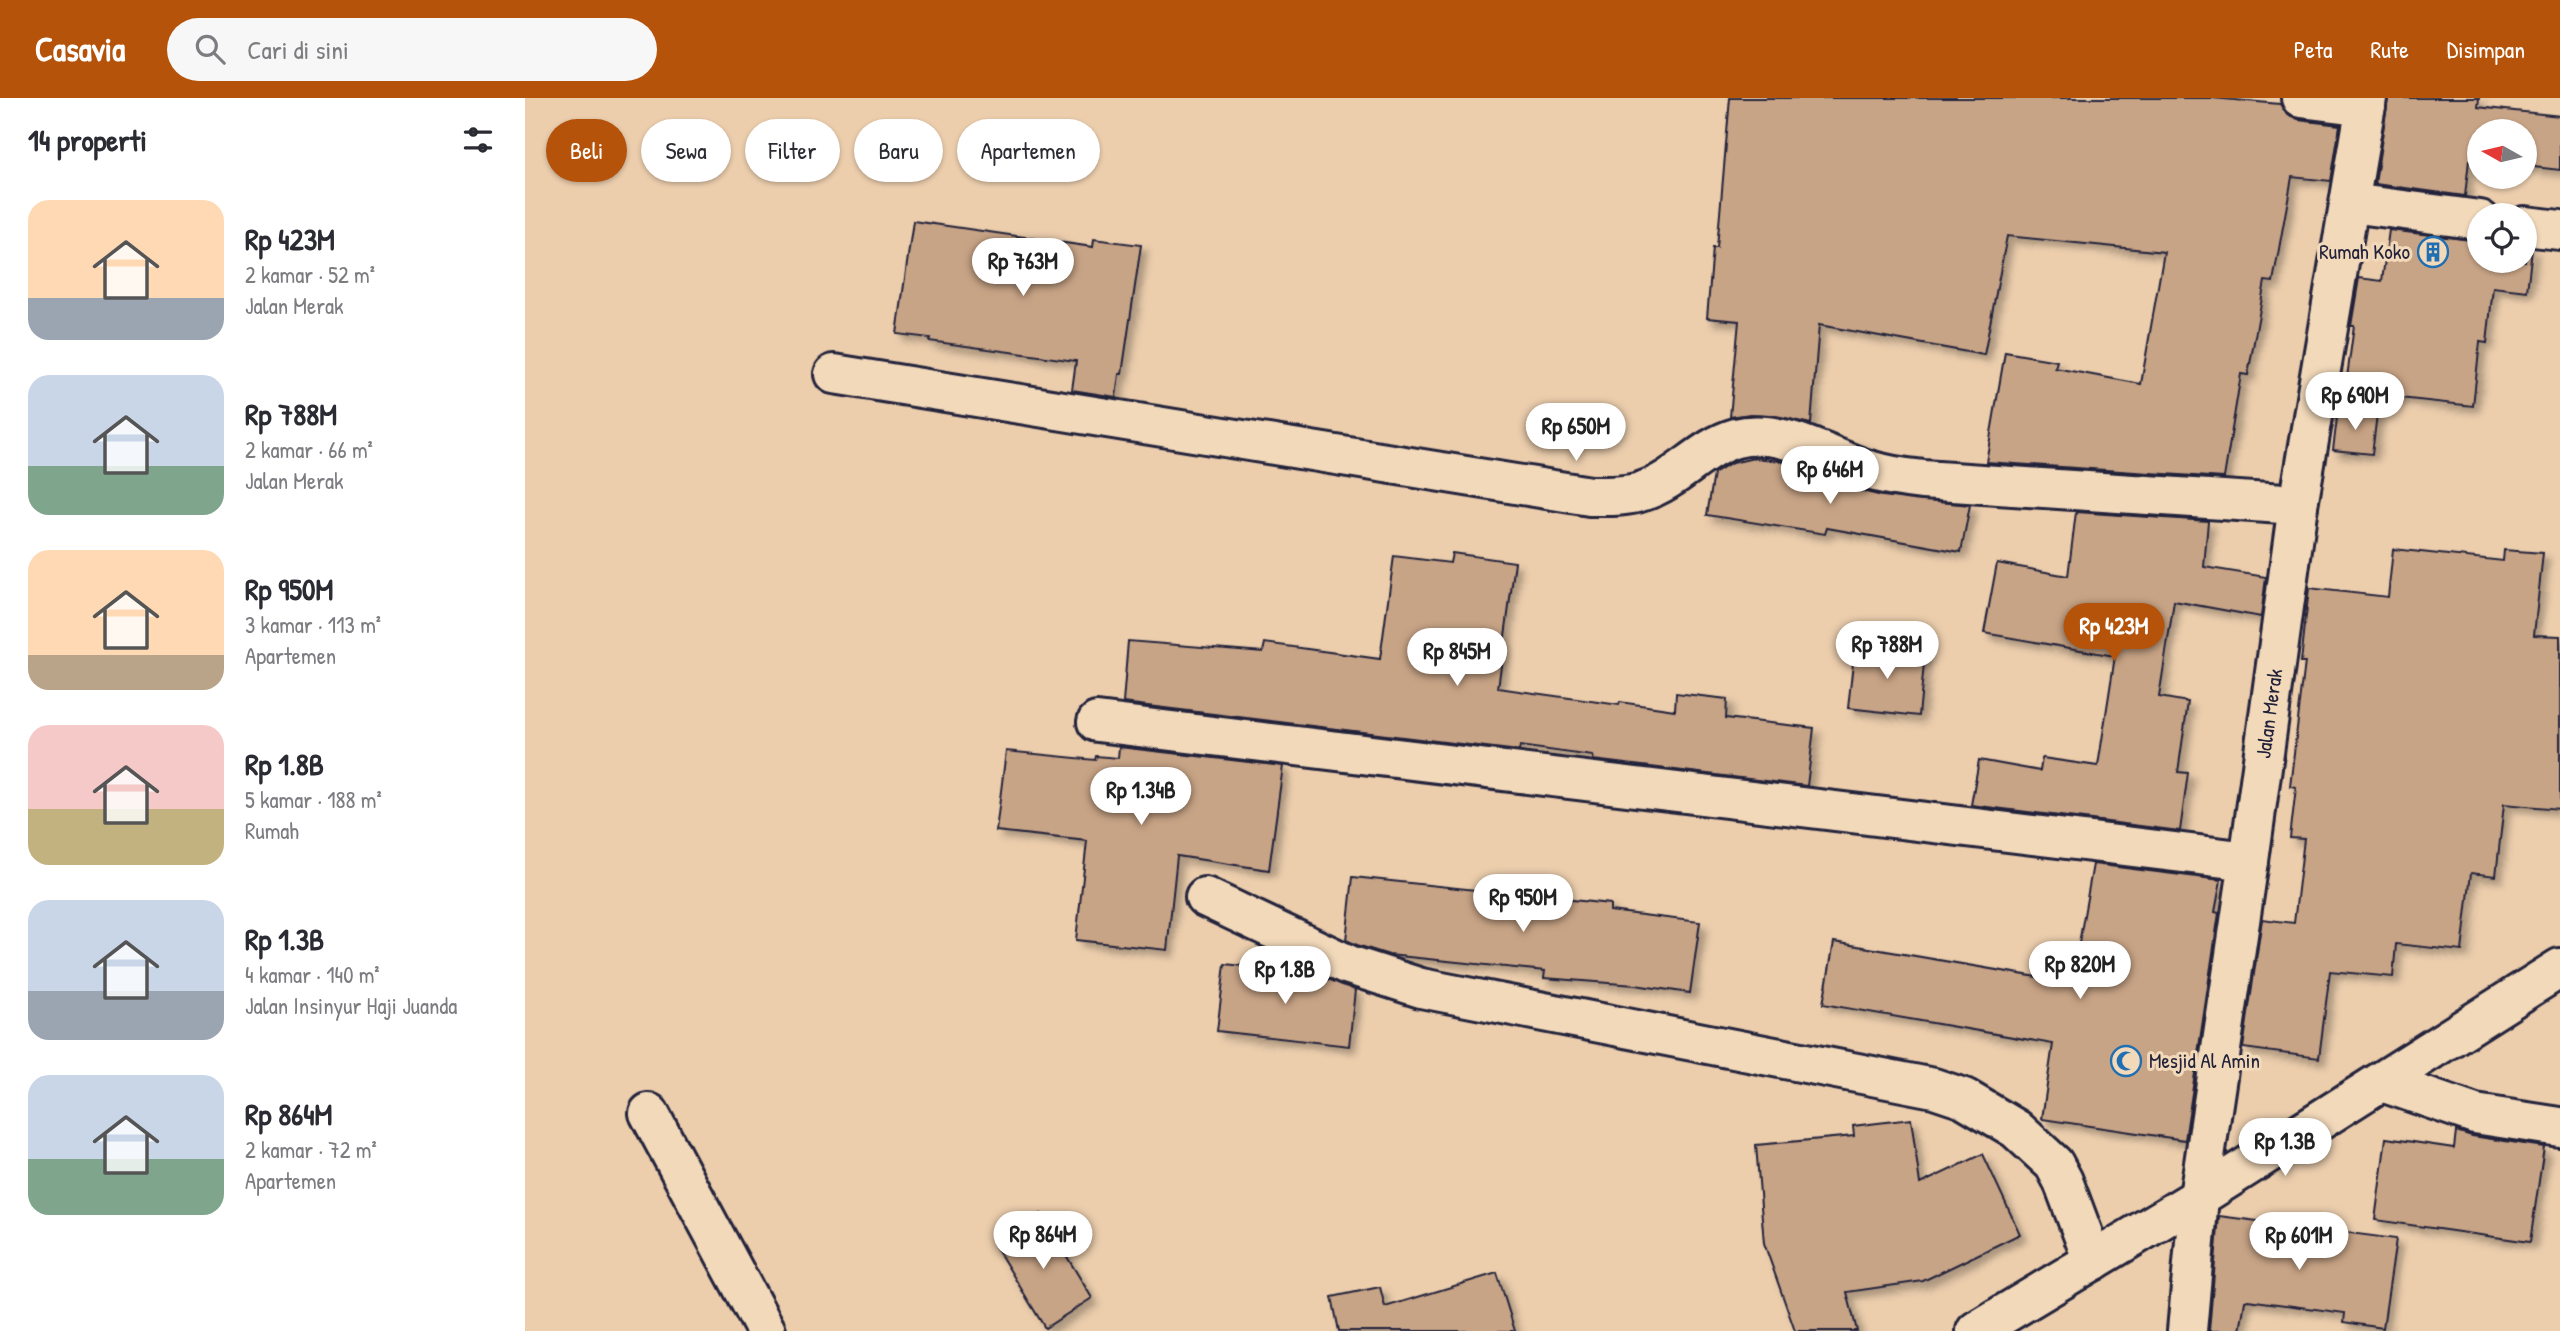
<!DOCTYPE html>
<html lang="id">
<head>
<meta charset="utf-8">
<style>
	:root { --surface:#fff; --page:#f7f7f7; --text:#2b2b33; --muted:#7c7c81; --accent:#b45309 }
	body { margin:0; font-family:"Patrick Hand",sans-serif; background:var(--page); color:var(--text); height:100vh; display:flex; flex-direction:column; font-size:26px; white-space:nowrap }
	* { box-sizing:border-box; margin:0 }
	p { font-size:23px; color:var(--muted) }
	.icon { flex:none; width:38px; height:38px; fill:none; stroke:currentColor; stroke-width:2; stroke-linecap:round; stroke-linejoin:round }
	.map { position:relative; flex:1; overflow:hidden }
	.side { display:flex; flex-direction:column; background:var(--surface); width:525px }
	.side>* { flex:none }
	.hud { position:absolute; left:21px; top:21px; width:665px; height:63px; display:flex; gap:14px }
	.needle { width:46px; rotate:278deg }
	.controls { position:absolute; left:1942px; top:21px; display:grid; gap:14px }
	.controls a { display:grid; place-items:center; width:70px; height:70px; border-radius:50%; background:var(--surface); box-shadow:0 2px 5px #0004; font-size:35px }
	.price { position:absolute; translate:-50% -60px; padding:0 16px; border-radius:24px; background:#fff; color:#222; font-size:23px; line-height:46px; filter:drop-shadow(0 2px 4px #0008) }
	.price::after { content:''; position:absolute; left:50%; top:42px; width:21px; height:16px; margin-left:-10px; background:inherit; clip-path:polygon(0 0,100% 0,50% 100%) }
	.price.selected { background:var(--accent); color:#fff }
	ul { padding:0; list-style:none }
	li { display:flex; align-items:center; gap:21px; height:175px; padding:0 28px }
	li span { display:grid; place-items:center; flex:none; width:196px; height:140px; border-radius:21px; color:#555 }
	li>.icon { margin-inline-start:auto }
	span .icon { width:84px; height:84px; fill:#fffc; stroke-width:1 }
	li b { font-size:30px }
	h2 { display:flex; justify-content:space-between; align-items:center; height:84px; padding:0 28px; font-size:30px }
	.tag { padding:0 24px; border-radius:32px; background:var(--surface); box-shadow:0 2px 5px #0004; font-size:24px; line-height:63px }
	.tag.selected { background:var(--accent); color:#fff }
	header { display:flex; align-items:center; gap:42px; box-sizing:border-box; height:98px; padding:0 35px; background:var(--accent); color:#fff }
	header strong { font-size:33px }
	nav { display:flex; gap:38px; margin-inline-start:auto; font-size:24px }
	.search { width:490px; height:63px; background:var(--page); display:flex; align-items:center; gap:18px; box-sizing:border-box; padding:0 24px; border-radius:38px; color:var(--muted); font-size:26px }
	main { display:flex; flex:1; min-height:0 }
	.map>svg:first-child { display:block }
	.building { fill:#c8a486; stroke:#22223b; stroke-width:2; filter:url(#shadow) }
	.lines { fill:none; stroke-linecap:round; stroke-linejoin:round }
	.minor-casing { stroke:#22223b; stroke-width:44 }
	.minor { stroke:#f2d9ba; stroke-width:38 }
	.labels { text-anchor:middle; stroke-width:6; stroke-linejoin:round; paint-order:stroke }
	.poi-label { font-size:21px; fill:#22223b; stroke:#f2d9ba; text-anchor:end }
	.street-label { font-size:21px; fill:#22223b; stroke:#f2d9ba }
</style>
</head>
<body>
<header>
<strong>Casavia</strong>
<div class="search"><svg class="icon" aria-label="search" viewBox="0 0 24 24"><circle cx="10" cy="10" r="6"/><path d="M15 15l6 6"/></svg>Cari di sini</div>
<nav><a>Peta</a><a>Rute</a><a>Disimpan</a></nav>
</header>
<main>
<section class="side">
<h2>14 properti<svg class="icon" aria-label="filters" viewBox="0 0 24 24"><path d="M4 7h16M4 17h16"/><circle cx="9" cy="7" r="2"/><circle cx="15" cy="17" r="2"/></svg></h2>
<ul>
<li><span style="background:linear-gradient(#ffd9b3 70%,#9aa5b1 0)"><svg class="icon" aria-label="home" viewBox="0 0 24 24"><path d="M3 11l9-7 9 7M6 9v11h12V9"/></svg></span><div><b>Rp 423M</b><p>2 kamar · 52 m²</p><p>Jalan Merak</p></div></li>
<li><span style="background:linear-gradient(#c9d6e8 65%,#7fa58c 0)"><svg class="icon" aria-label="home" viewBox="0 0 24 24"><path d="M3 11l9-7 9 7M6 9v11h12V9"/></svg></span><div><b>Rp 788M</b><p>2 kamar · 66 m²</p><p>Jalan Merak</p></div></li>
<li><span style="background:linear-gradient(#ffd9b3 75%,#b9a48a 0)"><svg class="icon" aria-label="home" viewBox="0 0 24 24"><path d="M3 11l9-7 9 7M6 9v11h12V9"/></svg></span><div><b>Rp 950M</b><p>3 kamar · 113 m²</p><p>Apartemen</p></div></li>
<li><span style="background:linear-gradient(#f6c9c9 60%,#c2b280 0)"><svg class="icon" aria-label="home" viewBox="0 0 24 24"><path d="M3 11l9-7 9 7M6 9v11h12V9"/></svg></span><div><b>Rp 1.8B</b><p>5 kamar · 188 m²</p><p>Rumah</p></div></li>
<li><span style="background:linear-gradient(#c9d6e8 65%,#9aa5b1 0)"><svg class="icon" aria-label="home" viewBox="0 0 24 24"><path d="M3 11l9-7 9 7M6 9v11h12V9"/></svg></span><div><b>Rp 1.3B</b><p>4 kamar · 140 m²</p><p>Jalan Insinyur Haji Juanda</p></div></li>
<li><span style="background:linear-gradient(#c9d6e8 60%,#7fa58c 0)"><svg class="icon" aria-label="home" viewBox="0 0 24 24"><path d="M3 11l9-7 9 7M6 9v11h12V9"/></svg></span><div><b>Rp 864M</b><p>2 kamar · 72 m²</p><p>Apartemen</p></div></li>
</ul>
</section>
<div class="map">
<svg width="2035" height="1233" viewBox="0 0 2035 1233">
	<defs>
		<filter id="shadow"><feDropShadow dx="6" dy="6" stdDeviation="3.5" flood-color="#0004"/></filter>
	</defs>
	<rect width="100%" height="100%" fill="#eccead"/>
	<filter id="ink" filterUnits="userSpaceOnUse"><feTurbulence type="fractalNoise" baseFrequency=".0143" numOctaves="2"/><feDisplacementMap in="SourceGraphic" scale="14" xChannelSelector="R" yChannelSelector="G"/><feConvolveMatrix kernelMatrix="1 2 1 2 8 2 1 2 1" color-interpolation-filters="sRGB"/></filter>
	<g filter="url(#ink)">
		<path class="building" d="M1205 0H1687L1755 6 1762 17 1773 22 1815 27 1806 83 1767 79 1748 184 1740 183 1723 277 1716 276 1699 380 1461 364 1480 254 1532 263 1530 270 1616 286 1639 154 1482 138 1459 257 1294 227 1286 326 1245 317 1225 316 1205 319 1214 223 1182 220 1188 150H1192Z
			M1863 0H1954L1953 9 2035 18V72L2000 68V33H1955V63L1944 62 1940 98 1850 86Z
			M388 123 568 149 569 141 616 147 597 276H594L591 299 547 292 551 263 404 243 405 240 372 236Z
			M1864 132 1955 143V163H2000V150L2007 151 2002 193 1968 189 1962 245 1955 244 1948 308 1820 294 1829 228H1826L1834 180 1857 183Z
			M1813 312 1852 316 1847 356 1808 352Z
			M1229 360 1255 363 1333 392 1357 398 1445 407 1436 454 1302 430 1300 436 1182 417 1189 376 1207 365Z
			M1551 414 1683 423 1679 469 1741 479 1736 519 1649 503 1634 599 1663 604 1653 674 1663 675 1655 733 1446 707 1454 662 1515 673 1517 660 1573 668 1590 558 1459 535 1472 465 1543 478Z
			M1868 451 1978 463 1979 452 2018 455 2009 537 2035 538V711L1979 706 1971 778 1946 775 1937 853 1871 846 1868 879 1805 873 1794 960 1718 950 1737 821 1769 825 1779 741 1765 740 1771 689 1765 688 1780 564H1776L1784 490 1863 499Z
			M927 455 990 464 973 590 1094 607 1095 604 1150 612 1151 595 1202 601 1201 620 1289 630 1282 688 1068 662V658L995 648 994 653 598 605 603 543 738 554 740 545 855 561 869 458 925 465Z
			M1330 547 1400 555 1394 618 1323 610Z
			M594 649 758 668 744 772 652 758 642 852 551 842 562 743 471 733 481 653 570 662 571 658 593 660Z
			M1568 766 1696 782 1690 814 1694 815 1660 1042 1517 1021 1528 946 1298 906 1309 844 1547 885Z
			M828 779 1085 806V813L1175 824 1165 895 1110 887 1019 880 1020 873 864 857 832 847 821 842Z
			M700 866 791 876 830 892 824 948 692 933Z
			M1386 1021 1395 1086 1458 1056 1495 1136 1398 1183 1322 1194 1332 1233H1270L1239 1145 1231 1047 1329 1038 1328 1028Z
			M1931 1033 1947 1038 2019 1049 2005 1144 1850 1122 1861 1040 1929 1050Z
			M516 1116 567 1200 520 1230 469 1146Z
			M1694 1118 1871 1141 1858 1230 1819 1224 1820 1215 1723 1202 1720 1203 1715 1233H1684Z
			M972 1175 990 1233H814L807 1199 855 1189 860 1209Z"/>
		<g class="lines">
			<g class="minor-casing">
				<g id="minor">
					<path d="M1776 0 1841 8"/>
					<path d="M1825 105 1955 122"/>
					<path d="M2000 128 2035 132"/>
					<path d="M309 276 1065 398C1082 398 1102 399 1118 393 1153 382 1176 350 1211 340 1255 329 1300 358 1340 371 1359 377 1379 380 1398 382L1773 407"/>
					<path d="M572 624 1724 763"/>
					<path d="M680 799 824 867 896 890 1409 990 1439 1000 1491 1031 1529 1066 1538 1083 1568 1163"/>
					<path d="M1857 984 1950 1016 2035 1029"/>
					<path d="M124 1015 241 1233"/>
					<path d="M1451 1233 1674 1099 2035 870"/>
					<path id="s1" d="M1662 1233 1674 1099 1724 763 1773 407 1842 0"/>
				</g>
			</g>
			<use href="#minor" class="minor"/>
		</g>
	</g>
	<defs>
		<g id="building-ring" transform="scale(1.575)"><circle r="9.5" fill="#f2d9ba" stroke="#1f6fb2" stroke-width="1.5"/><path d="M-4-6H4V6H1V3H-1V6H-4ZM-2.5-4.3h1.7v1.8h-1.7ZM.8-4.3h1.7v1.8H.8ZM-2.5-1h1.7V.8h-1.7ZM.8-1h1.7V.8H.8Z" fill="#1f6fb2"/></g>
		<g id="mosque-ring" transform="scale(1.575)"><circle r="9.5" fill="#f2d9ba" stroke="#1f6fb2" stroke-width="1.5"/><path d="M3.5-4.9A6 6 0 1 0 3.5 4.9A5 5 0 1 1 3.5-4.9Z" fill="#1f6fb2"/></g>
	</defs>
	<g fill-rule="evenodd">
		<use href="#building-ring" x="1908" y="154"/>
		<use href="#mosque-ring" x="1601" y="963"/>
	</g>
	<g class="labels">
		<g class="poi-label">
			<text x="1885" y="161">Rumah Koko</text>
			<text x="1624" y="970" text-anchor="start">Mesjid Al Amin</text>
		</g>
		<g class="street-label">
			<text dy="7" stroke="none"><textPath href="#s1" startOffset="623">Jalan Merak</textPath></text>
		</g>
	</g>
</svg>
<div class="controls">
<a><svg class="needle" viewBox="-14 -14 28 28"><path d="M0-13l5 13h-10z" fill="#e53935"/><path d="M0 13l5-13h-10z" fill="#7c7c81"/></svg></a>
<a><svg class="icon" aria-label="locate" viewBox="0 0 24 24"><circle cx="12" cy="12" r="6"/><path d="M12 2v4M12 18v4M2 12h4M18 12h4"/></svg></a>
</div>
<b class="price" style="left:498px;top:200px">Rp 763M</b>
<b class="price" style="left:1830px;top:334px">Rp 690M</b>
<b class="price" style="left:1051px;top:365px">Rp 650M</b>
<b class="price" style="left:1305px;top:408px">Rp 646M</b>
<b class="price selected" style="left:1589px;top:565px">Rp 423M</b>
<b class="price" style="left:1362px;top:583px">Rp 788M</b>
<b class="price" style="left:932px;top:590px">Rp 845M</b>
<b class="price" style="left:616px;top:729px">Rp 1.34B</b>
<b class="price" style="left:998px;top:836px">Rp 950M</b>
<b class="price" style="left:1555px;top:903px">Rp 820M</b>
<b class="price" style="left:760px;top:908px">Rp 1.8B</b>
<b class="price" style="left:1760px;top:1080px">Rp 1.3B</b>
<b class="price" style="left:518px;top:1173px">Rp 864M</b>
<b class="price" style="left:1774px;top:1174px">Rp 601M</b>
<div class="hud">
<a class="tag selected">Beli</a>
<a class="tag">Sewa</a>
<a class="tag">Filter</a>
<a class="tag">Baru</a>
<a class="tag">Apartemen</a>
</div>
</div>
</main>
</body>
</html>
